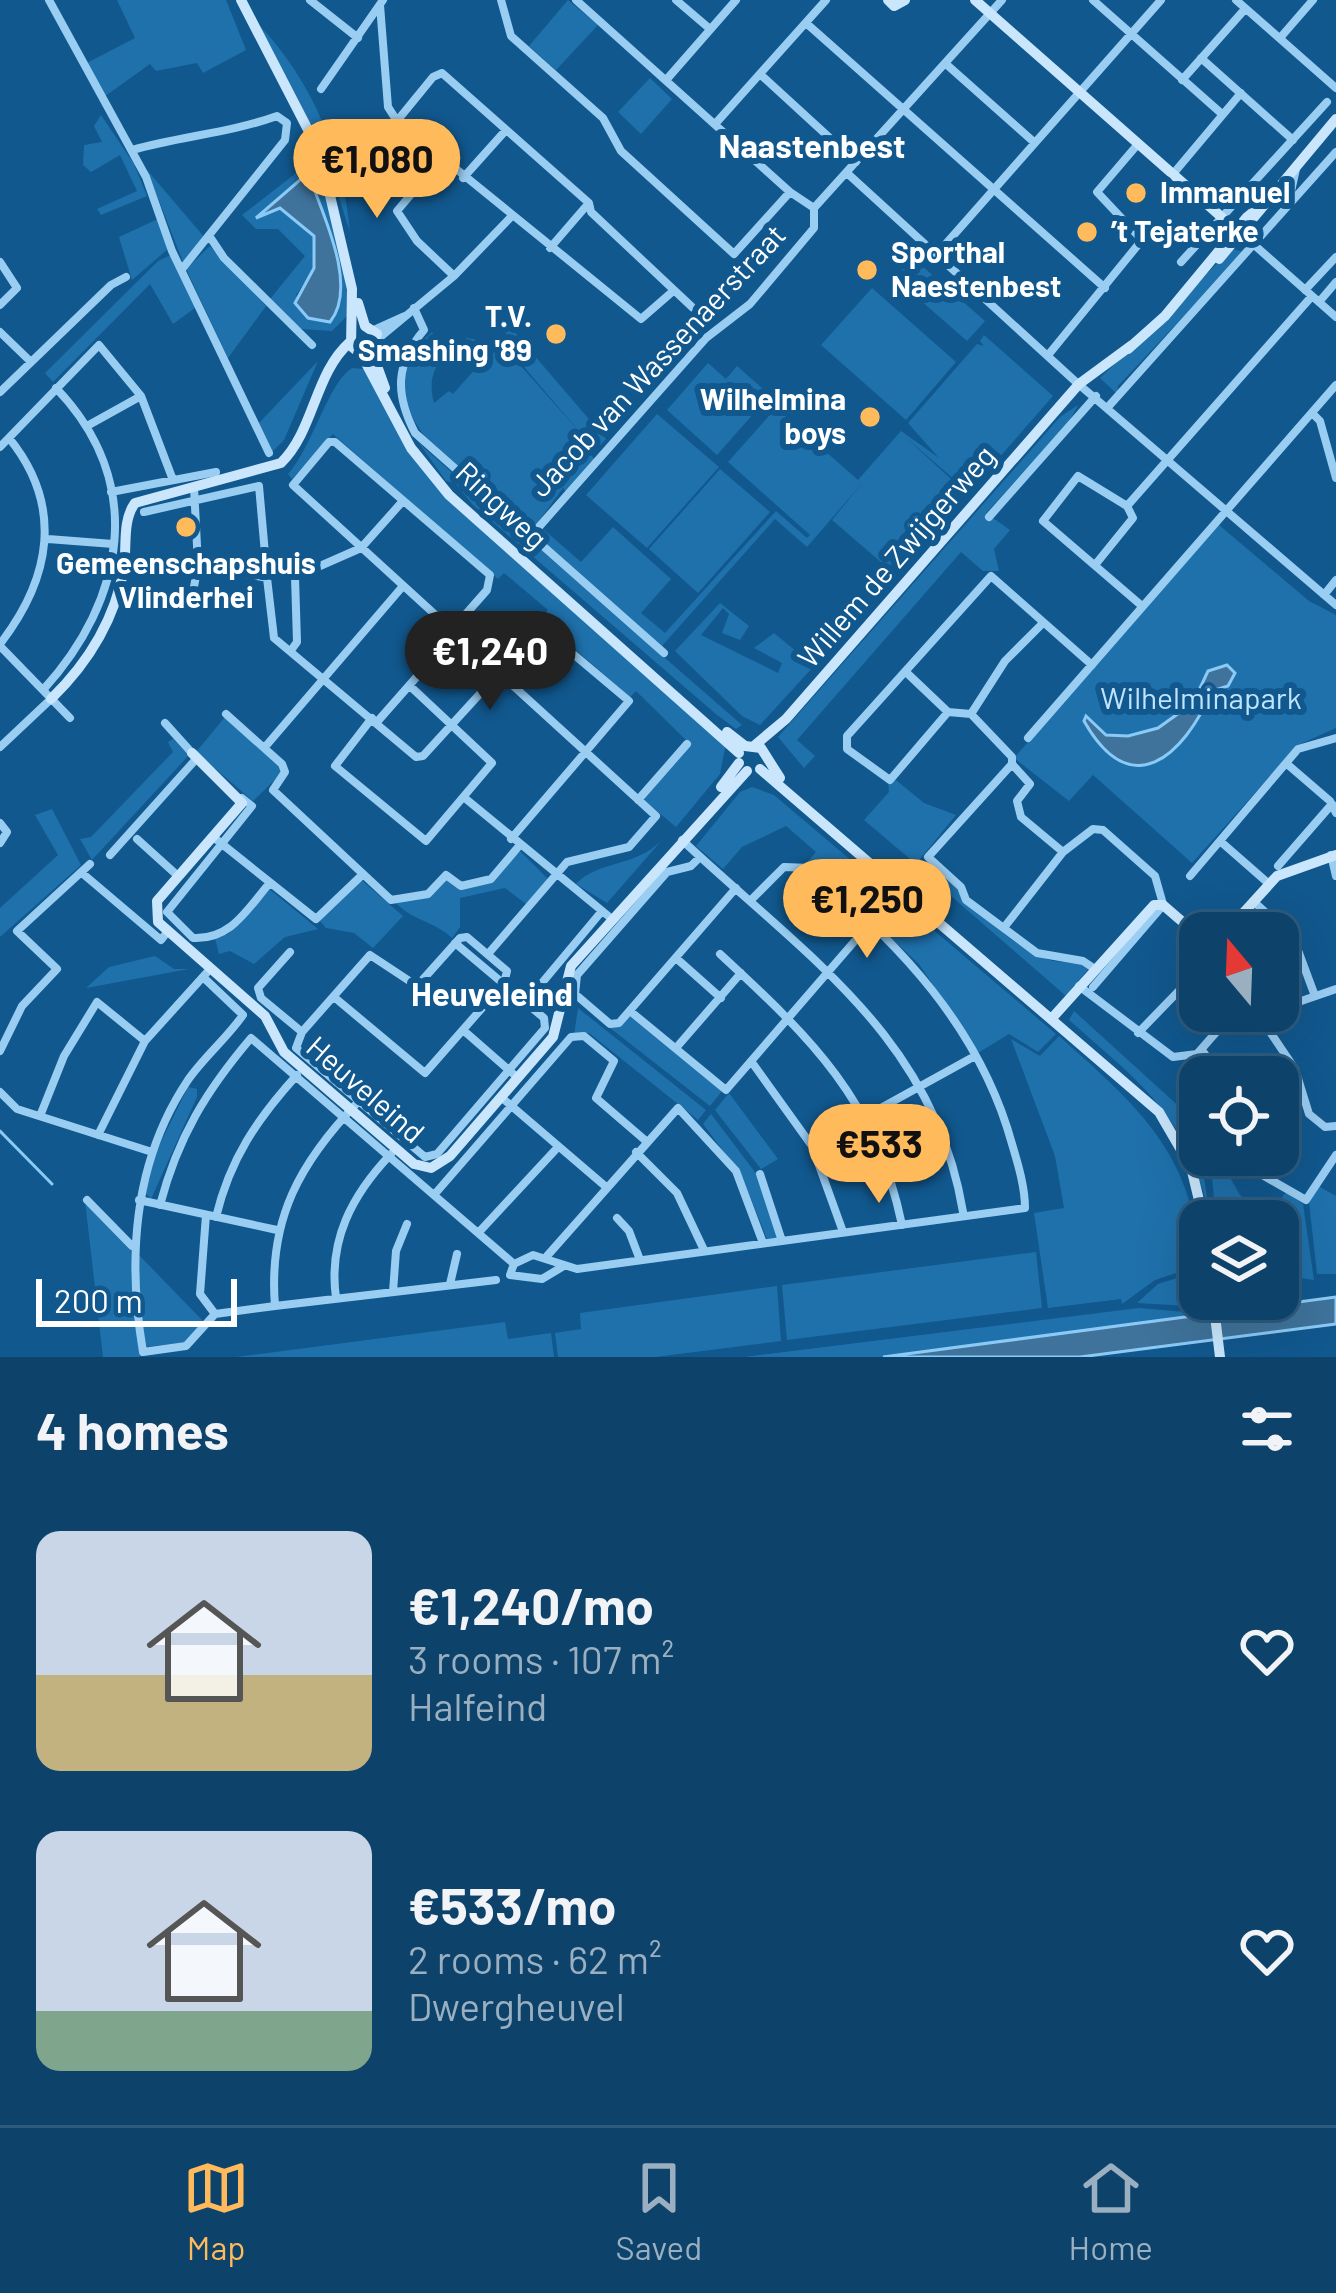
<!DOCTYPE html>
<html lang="en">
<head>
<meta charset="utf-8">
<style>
	:root { --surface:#0d426a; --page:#164970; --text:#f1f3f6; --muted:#9ab0c1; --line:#2d5b7e; --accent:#ffba5b }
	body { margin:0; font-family:Barlow,sans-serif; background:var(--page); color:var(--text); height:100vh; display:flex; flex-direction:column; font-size:45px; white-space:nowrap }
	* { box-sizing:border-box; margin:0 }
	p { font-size:39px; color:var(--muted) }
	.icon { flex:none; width:66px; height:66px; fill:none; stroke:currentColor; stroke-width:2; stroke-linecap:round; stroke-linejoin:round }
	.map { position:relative; height:1357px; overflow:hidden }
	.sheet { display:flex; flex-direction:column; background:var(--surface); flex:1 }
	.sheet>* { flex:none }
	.needle { width:78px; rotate:341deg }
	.tools { position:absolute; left:1179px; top:912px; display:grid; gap:24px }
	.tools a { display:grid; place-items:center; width:120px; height:120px; border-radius:24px; background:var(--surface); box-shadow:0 12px 48px #0002,0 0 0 3px var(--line); font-size:60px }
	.scale { position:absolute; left:36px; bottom:30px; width:201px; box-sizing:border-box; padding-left:12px; border:6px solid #fff; border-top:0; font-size:33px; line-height:42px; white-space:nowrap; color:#fff; -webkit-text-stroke:9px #11588e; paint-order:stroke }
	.price { position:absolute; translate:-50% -102px; padding:0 27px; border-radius:42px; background:var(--accent); color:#111; font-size:39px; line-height:78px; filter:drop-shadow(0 3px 6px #0008) }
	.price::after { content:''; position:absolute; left:50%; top:72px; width:36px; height:27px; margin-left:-18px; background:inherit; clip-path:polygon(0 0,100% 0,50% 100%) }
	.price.selected { background:#222; color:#fff }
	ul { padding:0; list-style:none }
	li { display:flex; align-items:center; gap:36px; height:300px; padding:0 36px }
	li span { display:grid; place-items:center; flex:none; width:336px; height:240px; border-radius:24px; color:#555 }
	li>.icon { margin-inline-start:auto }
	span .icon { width:144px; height:144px; fill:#fffc; stroke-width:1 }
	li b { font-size:51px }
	h2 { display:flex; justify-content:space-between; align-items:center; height:144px; padding:0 36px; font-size:51px }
	.menu { display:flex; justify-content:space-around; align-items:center; height:168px; border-top:3px solid var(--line); background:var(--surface); font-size:33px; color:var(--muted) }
	.menu a { display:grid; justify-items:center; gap:6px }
	.menu .selected { color:var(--accent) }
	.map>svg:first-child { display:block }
	.green { fill:#1f71ac; fill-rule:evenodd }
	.water { fill:#3f739b; stroke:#8bcaf6; stroke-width:3 }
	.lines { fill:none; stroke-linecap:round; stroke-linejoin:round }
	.stream { stroke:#8bcaf6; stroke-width:3 }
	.street { stroke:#9acdf2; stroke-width:8 }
	.secondary { stroke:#c9e6fc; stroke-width:10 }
	.poi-dot { fill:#ffba5b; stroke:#11588e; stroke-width:4.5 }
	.labels { text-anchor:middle; stroke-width:12; stroke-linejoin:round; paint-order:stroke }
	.poi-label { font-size:30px; font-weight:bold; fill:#fff; stroke:#11588e; text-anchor:start }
	.street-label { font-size:30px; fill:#fff; stroke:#11588e }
	.park-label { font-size:30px; fill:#c1e4fd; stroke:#11588e }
	.neighbourhood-label { font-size:33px; font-weight:bold; fill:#fff; stroke:#11588e }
</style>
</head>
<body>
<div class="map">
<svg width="1336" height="1357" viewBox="0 0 1336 1357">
	<rect width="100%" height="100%" fill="#11588e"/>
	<path class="green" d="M117 0H226L246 50 203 73 197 63 156 71 150 64 104 97 85 64 135 38Z
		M568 0 598 25 556 70 529 46Z
		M259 25C313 82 343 155 350 232L324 151Z
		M650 78 672 99 641 134 618 112Z
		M101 115 134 164 147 196 101 215 97 209 137 191 120 155 91 172 83 165 84 145 102 142 94 126Z
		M318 156 336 219 351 312 332 331 301 329 270 299 305 256 278 229H256L242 215ZM308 174C324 218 355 280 330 322L308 318 296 295 314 269V237L280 208 256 218Z
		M147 170 205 238 183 262Z
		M158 219 168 249 132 280 119 237Z
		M210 246 266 306 228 358 186 269Z
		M1232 249 1244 252 1118 386 1117 394 1100 378Z
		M171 255 195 308 173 324 150 284 53 382 45 373 158 261Z
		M913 258 985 321 967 341 895 278Z
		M872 288 956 362 906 420 821 345Z
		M491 305 606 439 591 455 595 460 566 492 563 488 530 533C478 486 347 406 432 332L442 348 467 338 489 342 495 337 584 437 512 353 515 350 502 342 508 336 485 310ZM468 345 493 352 484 361 486 365 478 366 453 394 449 391 434 403C426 374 439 352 468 345Z
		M984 335 1053 396 969 492 904 436 961 488 889 569 832 520 864 481 807 547 775 519 662 646 535 537 543 529 581 562 613 527 671 579 641 613 665 633 776 511 807 538 810 535 728 462 776 408 858 480 901 431 939 458 908 423 977 344 984 346 980 341Z
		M318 361 284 440 272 452 258 424Z
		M708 363 726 379 737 366 770 395 717 455 667 410Z
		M352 368 364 369 416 459 726 743 720 774 676 827 644 800 690 744 636 691 630 697 540 619 548 610 504 573 498 579 333 434 292 479 288 474C312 448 328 383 352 368Z
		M1078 405 1069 422 986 513 1010 530 994 549 999 571H983L961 552 797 740 815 756 804 768 778 737 1060 417Z
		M657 414 719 467 647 548 586 495Z
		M414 436 424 448 742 725 736 729 717 715 473 505 455 483 446 481Z
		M720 469 770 512 698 593 649 549Z
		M1219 525 1309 601 1336 615V728L1298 745 1192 863 1093 775 1069 801 1014 758Z
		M720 603 749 626 740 640 722 633 729 614 723 608 701 635 778 673 782 663 754 648 774 633 814 666 760 725 742 716 675 651Z
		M225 717 281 766 282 773 253 801 196 752Z
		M173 739 189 755 92 860 80 839 91 837 173 752 168 742Z
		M896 780 924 803 956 815 916 864 864 820 889 792 888 783Z
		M752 787 774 795 1056 1034 1038 1052 1009 1034 978 1053 919 964 808 861 816 852 786 826 742 847 723 869 696 846 740 792Z
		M52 809 81 865 0 937V908L58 855 35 815Z
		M662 840 607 903 576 884C598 860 635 868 662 840Z
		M520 851 548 879 526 904 505 888 460 898V927L452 938C434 921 411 920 395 902L431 895 446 878 460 889 492 881Z
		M929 861C966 894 995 937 1044 958 1059 965 1076 959 1089 968L1066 996 921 870Z
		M360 879 403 916 373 948 354 933 326 928 319 920Z
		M268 888 318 929 285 937 254 964 230 951 219 954 215 938 228 934Z
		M155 956 174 969H189L86 988 109 967Z
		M578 1008 706 1110 698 1120 589 1033 574 1035Z
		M1074 1011 1195 1121 1210 1216C1186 1115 1144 1086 1069 1020Z
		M630 1014 722 1091 710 1106 605 1024 615 1026Z
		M1059 1036C1137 1106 1194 1153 1200 1265L1155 1280 1122 1304 1121 1299 1048 1308 1034 1213 1064 1208 1055 1156 1011 1039 1040 1056Z
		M188 1087 197 1089V1097L151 1199 144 1191 153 1158Z
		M729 1093 778 1159 761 1169 715 1110Z
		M711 1114 758 1176 779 1238 767 1239 742 1176 703 1124Z
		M1210 1155H1217L1240 1195 1269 1215 1286 1192 1303 1204 1314 1280 1278 1275V1221H1216Z
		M1318 1186 1336 1196V1274H1317L1309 1202Z
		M85 1201 131 1250 140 1357H103Z
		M1036 1252 1042 1308 787 1340 782 1285Z
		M137 1253 204 1322 184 1343 144 1347Z
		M1200 1271 1205 1307 1137 1303 1158 1284Z
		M777 1286 781 1341 655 1357H558L555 1333 581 1329 580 1313Z
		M1139 1308 1208 1314 883 1357H744Z
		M505 1322 508 1339 551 1333 554 1357H236Z"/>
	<path class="water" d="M308 173C322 213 359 286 330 322L308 318 295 303 314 268V236L280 208 256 218Z
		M1227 665 1235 673 1228 686 1212 691C1183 757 1131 804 1084 721L1086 716 1106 735 1128 736 1158 728 1193 703 1208 671Z
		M1336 1297V1324L1080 1357H883Z"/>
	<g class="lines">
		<path class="stream" d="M0 1131 52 1184"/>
		<path class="street" d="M49 0 146 177 172 251 269 453
			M310 0 358 38
			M501 0 511 36 603 118 621 151 734 254 790 192
			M576 0 790 192 814 208
			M676 0 710 29
			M1093 0 1222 114
			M1236 0 1336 88
			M380 5 388 107 397 121 641 319 672 292
			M806 23 1105 288
			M1280 38 1313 0
			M1201 58 1293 140
			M946 64 1035 143
			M761 75 856 162
			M667 79 736 0
			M1182 80 1245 9
			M321 89 383 0
			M397 121 433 77 442 73 589 203 591 212 708 322
			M716 123 826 0
			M132 150C181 136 230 133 277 116L287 123 285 140 182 269
			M441 159 397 211 417 241 453 275
			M847 173 1076 382 1336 605
			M1173 174 1241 93
			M463 178 506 130
			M1289 200 1296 169
			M210 237 224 258 312 345
			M1252 243 1336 317
			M550 248 588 204
			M937 254 1161 0
			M0 262 17 288 0 305
			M1181 262 1327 102
			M1305 290 1336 257
			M1319 302 1336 282
			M414 308 424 330C395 364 395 394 415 433L664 653
			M374 330 405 316
			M0 332 31 362
			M378 339 454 276 510 218
			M1049 354 1142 240 1097 192 1138 144
			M0 392 111 285 126 277
			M1108 407 1336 152
			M1312 413 1320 421 1336 478
			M87 426 141 396
			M0 447 99 345 141 396 173 480
			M194 487 198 565 267 578 274 638 416 757 423 756 541 627 629 701 511 839
			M111 492 216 472
			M1127 506 1312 296
			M144 512 259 486 267 576
			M989 517 1096 396
			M530 537 706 338 750 304 814 228V208L1002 0
			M48 539 113 544
			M1095 565 1133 518 1127 506 1078 476 1043 521 1142 606
			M1324 595 1336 580
			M191 603 198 565
			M451 631 487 590 490 575 335 442H329L293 485 656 816 629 847 567 862 488 954
			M0 644C51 578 64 506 9 438
			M0 646 70 718
			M292 649 297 642 295 577 361 548 402 502
			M908 674 948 712 971 714 1012 757V764L928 857 961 887 966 900 1037 953 1083 961 1095 969
			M43 690C125 600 147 483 56 388
			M948 712 890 780 847 749V736L991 576 1092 665
			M226 714 282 764 285 772 273 790 391 900 428 894 446 875 461 886 491 879 519 846
			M971 714 1005 661 1042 624
			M372 718 335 766 426 841 492 763 410 686
			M377 722 428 664
			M165 723 192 753
			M1028 738 1336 385
			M0 747 51 699
			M265 747 403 586
			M1012 764 1030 784 1017 801 1021 817 1063 852 1093 829 1103 830 1155 876 1163 904
			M1287 764 1330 801 1336 813
			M242 798 252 806 167 912 193 938C230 940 246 911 268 885
			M466 799 612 919
			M638 800 687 744
			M0 823 7 832 0 843
			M137 839 178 876
			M217 840 316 919 360 877
			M682 840C803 954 934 1036 963 1212
			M1220 841 1268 883
			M110 855 197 758
			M1331 855 1336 876
			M700 857 691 866 667 872 577 975 575 994 610 1024 619 1023 736 888
			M1278 866 1332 804
			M82 873 161 940 168 931
			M1190 876 1298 749 1336 738
			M750 901 784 867 810 868C899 944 980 1027 1012 1144 1018 1164 1025 1187 1025 1208L782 1241 760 1174
			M1253 901 1293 937 1315 996
			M1006 925 1063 852
			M290 952 258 988 261 998 302 1032 296 1048 425 1157 437 1154 545 1028 544 1018 455 943
			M720 954C811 1038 876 1100 902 1225
			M676 958 721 998
			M203 977 243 1015C227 1038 204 1057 188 1080 133 1162 127 1257 143 1352L186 1346 215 1314
			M1079 986 1173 1057 1197 1054 1226 1021 1245 1011
			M1093 987 1160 909
			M334 997 425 1073 504 983
			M526 1002 602 911
			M1278 1009 1336 989
			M630 1011 726 1090 872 921
			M1256 1011 1295 1069 1309 1114 1325 1127 1336 1126
			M463 1030 518 1078
			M302 1032 370 955 417 986 460 938 467 937 507 971 504 983
			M1138 1033 1200 969
			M676 1048 741 973
			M1202 1050 1221 1077
			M0 1051 22 1006 57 969 17 931 90 864
			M751 1061 812 1146 842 1229
			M0 1092 17 1109 152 1152
			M501 1097 605 1186
			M40 1116 64 1056 97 1002 145 1041
			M98 1135 145 1041 211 968
			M812 1146 975 1056
			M636 1152 677 1193 704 1250
			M1249 1155 1264 1176 1306 1200 1336 1155
			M434 1195 571 1037 584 1036 614 1061 596 1098 646 1141
			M87 1200 132 1246
			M139 1200 277 1230
			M160 1205C178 1137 206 1091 251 1038L514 1264
			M206 1215 200 1294 215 1314
			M216 1217C230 1159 257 1119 297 1075
			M617 1218 629 1231 640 1260
			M480 1231 558 1147
			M547 1256 678 1108 736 1171 763 1243
			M562 1267 542 1279 510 1275 514 1264 533 1255 577 1269 782 1241
			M450 1284 457 1254
			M393 1292 396 1251 407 1224
			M336 1298C328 1240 352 1195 391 1154
			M275 1306 496 1280
			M215 1314 275 1306C268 1219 300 1162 359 1101"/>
		<path class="secondary" d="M241 0 320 153 352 289 351 346 361 354 411 448 449 495 739 753
			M888 0 894 6 905 0
			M975 0 1242 235
			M1219 259 1336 119
			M358 303 365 326 377 334 372 352
			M1128 349 1165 316 1247 217 1269 199
			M372 352 385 388
			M51 699C88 663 115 619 124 568 127 546 122 521 135 503L281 463C315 429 314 374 350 342
			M727 732 745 746 761 748 780 778
			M755 745 786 719 1079 384 1132 345
			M192 753 242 803 157 901 158 922 265 1016 284 1052 414 1164 431 1168 450 1156 553 1037 571 966 747 771
			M760 769 1159 1112 1191 1167 1204 1221
			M721 787 739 763
			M1225 933 1277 876 1336 855
			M1053 1017 1154 905H1163L1200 937
			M1213 1299 1220 1357"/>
	</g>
	<g class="poi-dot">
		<circle cx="1136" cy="193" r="12"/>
		<circle cx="1087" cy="232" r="12"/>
		<circle cx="867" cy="270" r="12"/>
		<circle cx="556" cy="334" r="12"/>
		<circle cx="870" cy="417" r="12"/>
		<circle cx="186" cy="527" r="12"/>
	</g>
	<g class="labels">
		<g class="poi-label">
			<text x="1160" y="203">Immanuel</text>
			<text x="1111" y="242">’t Tejaterke</text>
			<text x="891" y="263">Sporthal<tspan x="891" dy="34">Naestenbest</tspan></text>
			<text x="532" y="327" text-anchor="end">T.V.<tspan x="532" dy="34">Smashing '89</tspan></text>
			<text x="846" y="410" text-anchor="end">Wilhelmina<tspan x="846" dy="34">boys</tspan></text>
			<text x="186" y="574" text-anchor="middle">Gemeenschapshuis<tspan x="186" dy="34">Vlinderhei</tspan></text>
		</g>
		<g class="street-label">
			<text transform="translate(658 361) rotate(-47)" y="10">Jacob van Wassenaerstraat</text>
			<text transform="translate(501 506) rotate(43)" y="10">Ringweg</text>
			<text transform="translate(897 557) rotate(-49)" y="10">Willem de Zwijgerweg</text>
			<text transform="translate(365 1090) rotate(41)" y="10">Heuveleind</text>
		</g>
		<g class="park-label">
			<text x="1201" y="709">Wilhelminapark</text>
		</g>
		<g class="neighbourhood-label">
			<text x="812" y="158">Naastenbest</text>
			<text x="492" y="1006">Heuveleind</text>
		</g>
	</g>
</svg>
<div class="tools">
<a><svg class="needle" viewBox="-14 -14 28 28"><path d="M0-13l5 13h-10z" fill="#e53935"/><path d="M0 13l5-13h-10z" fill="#9ab0c1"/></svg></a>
<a><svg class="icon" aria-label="locate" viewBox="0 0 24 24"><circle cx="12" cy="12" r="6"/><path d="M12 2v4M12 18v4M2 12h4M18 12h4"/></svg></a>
<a><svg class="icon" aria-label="layers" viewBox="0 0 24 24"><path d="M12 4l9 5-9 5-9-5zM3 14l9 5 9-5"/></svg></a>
</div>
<div class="scale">200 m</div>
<b class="price" style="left:377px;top:221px">€1,080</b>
<b class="price selected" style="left:490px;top:713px">€1,240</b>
<b class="price" style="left:867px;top:961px">€1,250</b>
<b class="price" style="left:879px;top:1206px">€533</b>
</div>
<section class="sheet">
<h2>4 homes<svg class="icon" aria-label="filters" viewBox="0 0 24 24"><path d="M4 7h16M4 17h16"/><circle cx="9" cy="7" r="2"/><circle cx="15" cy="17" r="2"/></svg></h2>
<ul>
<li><span style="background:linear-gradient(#c9d6e8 60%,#c2b280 0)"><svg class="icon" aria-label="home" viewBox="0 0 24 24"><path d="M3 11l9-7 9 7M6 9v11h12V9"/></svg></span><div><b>€1,240/mo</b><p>3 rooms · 107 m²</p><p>Halfeind</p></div><svg class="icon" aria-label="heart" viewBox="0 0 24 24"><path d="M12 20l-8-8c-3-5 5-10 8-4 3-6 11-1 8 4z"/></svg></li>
<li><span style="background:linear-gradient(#c9d6e8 75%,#7fa58c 0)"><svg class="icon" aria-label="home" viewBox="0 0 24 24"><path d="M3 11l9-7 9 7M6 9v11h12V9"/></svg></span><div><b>€533/mo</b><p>2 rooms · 62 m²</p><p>Dwergheuvel</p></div><svg class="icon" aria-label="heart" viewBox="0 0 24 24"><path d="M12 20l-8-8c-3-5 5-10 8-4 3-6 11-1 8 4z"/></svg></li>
</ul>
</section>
<nav class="menu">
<a class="selected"><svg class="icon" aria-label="map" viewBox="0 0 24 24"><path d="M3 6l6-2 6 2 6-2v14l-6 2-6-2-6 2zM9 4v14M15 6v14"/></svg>Map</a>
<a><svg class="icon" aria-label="saved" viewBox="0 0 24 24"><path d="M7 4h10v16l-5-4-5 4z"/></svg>Saved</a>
<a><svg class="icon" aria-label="home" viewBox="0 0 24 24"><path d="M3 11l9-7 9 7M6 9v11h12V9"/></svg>Home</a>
</nav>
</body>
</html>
